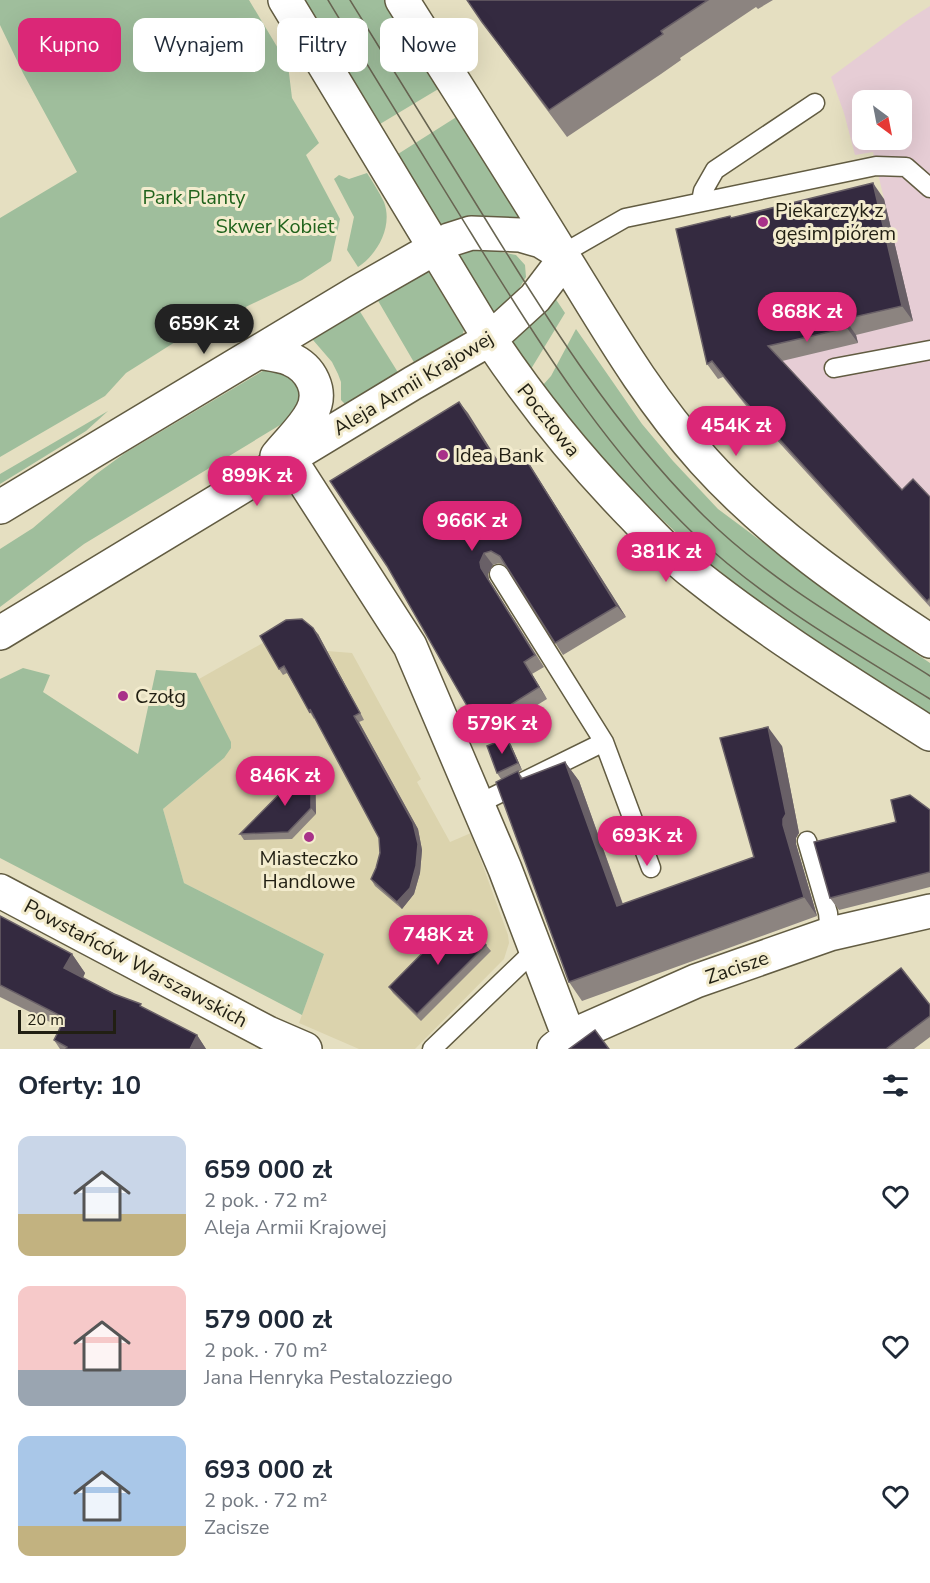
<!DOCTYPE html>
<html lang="pl">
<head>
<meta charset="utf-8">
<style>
	:root { --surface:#fff; --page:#f2f2f3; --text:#1f2937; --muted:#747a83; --accent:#db2777 }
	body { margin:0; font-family:"Nunito Sans",sans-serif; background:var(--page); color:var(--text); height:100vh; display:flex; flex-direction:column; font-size:22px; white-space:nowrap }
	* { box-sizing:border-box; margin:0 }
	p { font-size:20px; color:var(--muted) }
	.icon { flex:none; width:33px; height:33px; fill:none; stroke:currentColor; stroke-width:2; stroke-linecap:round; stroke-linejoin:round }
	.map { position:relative; height:1049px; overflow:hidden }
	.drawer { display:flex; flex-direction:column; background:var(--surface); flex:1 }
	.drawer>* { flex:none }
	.top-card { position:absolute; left:18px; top:18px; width:600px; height:54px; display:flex; gap:12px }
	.needle { width:39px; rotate:148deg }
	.controls { position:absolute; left:852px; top:90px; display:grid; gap:12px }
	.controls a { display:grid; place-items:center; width:60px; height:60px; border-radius:12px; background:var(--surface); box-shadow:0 6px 24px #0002; font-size:30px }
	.scale { position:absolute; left:18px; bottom:15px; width:98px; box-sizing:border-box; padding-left:6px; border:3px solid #211f13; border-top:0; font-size:16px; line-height:21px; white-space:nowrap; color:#211f13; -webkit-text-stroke:4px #f3ecce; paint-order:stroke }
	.price { position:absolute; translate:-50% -51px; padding:0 14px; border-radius:21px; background:var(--accent); color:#fff; font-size:20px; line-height:39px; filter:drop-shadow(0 2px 3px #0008) }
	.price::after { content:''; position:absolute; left:50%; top:36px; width:18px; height:14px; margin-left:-9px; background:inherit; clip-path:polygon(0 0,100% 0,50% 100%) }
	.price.active { background:#222; color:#fff }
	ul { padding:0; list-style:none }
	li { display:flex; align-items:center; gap:18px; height:150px; padding:0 18px }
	li span { display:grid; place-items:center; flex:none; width:168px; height:120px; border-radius:12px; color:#555 }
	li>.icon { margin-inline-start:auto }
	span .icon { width:72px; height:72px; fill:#fffc; stroke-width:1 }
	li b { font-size:26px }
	h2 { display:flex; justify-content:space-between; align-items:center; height:72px; padding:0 18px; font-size:26px }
	.pill { padding:0 21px; border-radius:12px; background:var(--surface); box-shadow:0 6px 24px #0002; font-size:21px; line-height:54px }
	.pill.active { background:var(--accent); color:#fff }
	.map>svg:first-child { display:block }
	.built { fill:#dbd3ad }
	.education { fill:#e6cdd5; fill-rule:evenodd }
	.green { fill:#9fbe9c }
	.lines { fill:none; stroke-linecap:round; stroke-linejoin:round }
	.lane-casing { stroke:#625c42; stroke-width:21 }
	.street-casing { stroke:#625c42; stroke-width:36 }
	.secondary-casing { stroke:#625c42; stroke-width:36 }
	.lane { stroke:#fff; stroke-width:18 }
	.street { stroke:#fff; stroke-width:33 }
	.secondary { stroke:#fff; stroke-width:33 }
	.tram { stroke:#686552; stroke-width:1.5 }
	.wall { fill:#8c8480 }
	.shaded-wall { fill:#696067 }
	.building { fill:#342a40; stroke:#696067; stroke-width:1.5 }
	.poi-dot { fill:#a83189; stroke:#f3ecce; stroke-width:2 }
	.labels { text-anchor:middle; stroke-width:6; stroke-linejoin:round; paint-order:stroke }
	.park-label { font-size:20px; fill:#20631c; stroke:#f3ecce }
	.poi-label { font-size:20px; fill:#211f13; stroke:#f3ecce; text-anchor:start }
	.street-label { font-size:20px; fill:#211f13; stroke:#f3ecce }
</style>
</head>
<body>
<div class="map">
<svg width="930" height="1049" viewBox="0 0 930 1049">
	<rect width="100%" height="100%" fill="#e5dfc1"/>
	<path class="built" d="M291 627 318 634 327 651 352 653 421 779 417 782 450 842 471 833 508 935 509 943 504 959 415 1049H359L299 1023 324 954 184 883 163 809 224 758 207 697 199 679Z"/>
	<path class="education" d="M930 6V607L751 412 723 377 718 379 884 199 873 152 855 155 844 113 831 77 908 20ZM862 100H902V140H862Z"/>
	<path class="green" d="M0 0H249L288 65 292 98 319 143 306 155 340 219 331 261 302 280 183 337 126 373 105 396 0 457V218L77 172 23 73 0 25Z
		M305 0H384L440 88 380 124Z
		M458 116 524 222 441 226 398 154Z
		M367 173C373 182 379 192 384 202 393 226 378 254 358 267L347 250 354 217 334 179 339 175 349 179Z
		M475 247 516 255 525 265 526 277 510 304 496 313 492 312 459 255 460 251Z
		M425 271H428L464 330 462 336 415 364 377 299Z
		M553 295 565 313 531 369 512 341Z
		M359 310 399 374 346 405 341 400V382L338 374 332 362 313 340V338Z
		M576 329 642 424 673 461 718 509 877 627 930 663V715C878 682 823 650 773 613 683 546 611 474 543 385L551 376Z
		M266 369 289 371 305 396 290 419 84 544 0 607V549L33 528 95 475 125 453Z
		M108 411 86 431 0 484V474Z
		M23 668 50 675 43 692 138 754 156 670 196 673 231 742V748L224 758 163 809 184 883 324 954 302 1015 0 858V679Z"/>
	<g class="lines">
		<g class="lane-casing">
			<path id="lane" d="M701 201 703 191 715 170 815 103
				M562 254 625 218 876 166 906 167 930 188
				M834 368 930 350
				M499 574 604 742 651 868
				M478 804 604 742
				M807 841 828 913 830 934
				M432 1049 535 950"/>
		</g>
		<g class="street-casing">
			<path id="street" d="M289 458 410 646 505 869 569 1037
				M0 891 268 1033 305 1049
				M554 1049 569 1037 696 981 830 934 930 911"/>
		</g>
		<g class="secondary-casing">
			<path id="secondary" d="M285 0 490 339C530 399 574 454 624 506 647 530 670 555 696 575 770 634 850 683 930 734
				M402 0C455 84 509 168 561 253 607 327 645 395 704 461 768 532 850 589 930 641
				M258 352C268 354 280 355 290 359 311 368 323 391 312 412 304 428 288 442 277 456
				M0 507 358 292 449 240 471 233 520 235 541 241 562 254
				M0 633 413 383 490 339 535 298 557 269 562 254"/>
		</g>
		<use href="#lane" class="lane"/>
		<use href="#street" class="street"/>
		<use href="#secondary" class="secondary"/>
		<path class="tram" d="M328 0C375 78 423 155 471 233 536 339 604 448 695 535 765 601 849 649 930 699
			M350 0C395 73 441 147 486 220 550 324 617 430 704 516 770 581 852 627 930 676"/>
	</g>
	<path class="wall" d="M467 0H773L758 9 756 7 680 58 681 60 661 74 567 137 501 48Z
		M884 199 913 321 856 335 858 343 782 361 902 490 930 497V607L751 412 723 377 718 379 707 364 732 218Z
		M459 402 499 463 520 450 626 617 563 655 507 567 499 563 493 565 488 574 489 580 544 667 532 674 547 699 486 737 478 725Z
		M318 634 364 720 359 722 418 829 422 850 420 873 414 894 402 909 375 886 371 879 376 868 380 853 379 838 314 717V719L287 673 283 675 279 669Z
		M511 745 522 770 518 772 523 778 565 762 579 781 623 904 754 857 782 746 799 833 796 838V844L817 916 582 1001 569 982 501 779 497 773Z
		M315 768 316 814 292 839 244 840 240 834Z
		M930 810V887L839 910 830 898 896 822Z
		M0 916 72 954 85 973 83 978 144 1008 197 1035 206 1049H60L54 1040 60 1027 0 997Z
		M486 945 491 951 421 1021 393 993 389 987Z
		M930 1005V1037L914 1049H795Z"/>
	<path class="shaded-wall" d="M873 183 884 199 913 321 902 306Z
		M845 319 856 335 858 343 847 328Z
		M459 402 468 413 507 475 498 463Z
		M520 450 528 462 626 617 617 606Z
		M484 553 493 565 488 574 489 580 544 667 481 568 480 562Z
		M313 628 318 634 364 720 360 713Z
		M524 662 532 674 547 699 539 687Z
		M354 716 359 722 418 829 422 850 420 873 414 894 402 909 397 902Z
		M768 727 782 746 799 833 796 838V844L817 916 804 897 783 825Z
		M507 738 511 745 522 770 518 763Z
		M311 762 315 768 316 814 311 808Z
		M565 762 579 781 630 925 617 906Z
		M72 954 85 973 78 988 64 968Z
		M197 1035 206 1049H190Z"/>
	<path class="building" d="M467 0H708L661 31 663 34 549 110 482 22Z
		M873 183 902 306 845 319 847 328 768 346 902 490 913 479 930 497V598L927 601 740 396 712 361 707 364 676 229 730 216 731 218Z
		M459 402 498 463 520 450 617 606 555 643 500 556 491 551 484 553 480 562 481 568 535 655 524 662 539 687 478 725 387 566 330 481Z
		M302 619 313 628 360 713 354 716 413 823 418 844 416 866 410 888 397 902 371 879 376 868 380 853 379 838 310 709V713L284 666 279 669 260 636 286 620Z
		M768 727 786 814 783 819V825L804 897 569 982 496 782 518 771 521 779 565 762 617 906 754 857 720 738Z
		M507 738 518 763 497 773 487 746Z
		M311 762V808L288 832 240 834Z
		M910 795 930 810V872L830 898 814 842 896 822 891 800Z
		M0 916 72 954 64 968 114 994 141 1004 140 1006 197 1035 190 1049H66L67 1047 54 1040 65 1018 0 985Z
		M458 917 486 945 417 1014 389 987Z
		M901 968 930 1005V1016L886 1049H795Z
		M595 1030 609 1049H569Z"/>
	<g class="poi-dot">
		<circle cx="763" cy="222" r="6"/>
		<circle cx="443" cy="455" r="6"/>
		<circle cx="123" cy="696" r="6"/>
		<circle cx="309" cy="837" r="6"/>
	</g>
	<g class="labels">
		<g class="park-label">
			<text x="194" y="204">Park Planty</text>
			<text x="275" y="233">Skwer Kobiet</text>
		</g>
		<g class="poi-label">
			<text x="775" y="217">Piekarczyk z<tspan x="775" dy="23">gęsim piórem</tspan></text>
			<text x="455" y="462">Idea Bank</text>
			<text x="135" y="703">Czołg</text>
			<text x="309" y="865" text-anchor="middle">Miasteczko<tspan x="309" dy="23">Handlowe</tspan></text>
		</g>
		<g class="street-label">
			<text transform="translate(413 383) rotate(-31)" y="7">Aleja Armii Krajowej</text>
			<text transform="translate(549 420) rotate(51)" y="7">Pocztowa</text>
			<text transform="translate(136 963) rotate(28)" y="7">Powstańców Warszawskich</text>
			<text transform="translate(737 967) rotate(-19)" y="7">Zacisze</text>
		</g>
	</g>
</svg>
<div class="controls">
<a><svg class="needle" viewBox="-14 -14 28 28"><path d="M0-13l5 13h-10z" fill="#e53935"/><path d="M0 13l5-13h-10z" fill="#747a83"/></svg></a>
</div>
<div class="scale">20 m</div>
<b class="price" style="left:807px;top:343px">868K zł</b>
<b class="price active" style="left:204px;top:355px">659K zł</b>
<b class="price" style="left:736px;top:457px">454K zł</b>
<b class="price" style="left:257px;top:507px">899K zł</b>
<b class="price" style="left:472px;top:552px">966K zł</b>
<b class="price" style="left:666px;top:583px">381K zł</b>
<b class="price" style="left:502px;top:755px">579K zł</b>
<b class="price" style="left:285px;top:807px">846K zł</b>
<b class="price" style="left:647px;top:867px">693K zł</b>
<b class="price" style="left:438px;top:966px">748K zł</b>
<div class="top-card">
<a class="pill active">Kupno</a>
<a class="pill">Wynajem</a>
<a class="pill">Filtry</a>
<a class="pill">Nowe</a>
</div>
</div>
<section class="drawer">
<h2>Oferty: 10<svg class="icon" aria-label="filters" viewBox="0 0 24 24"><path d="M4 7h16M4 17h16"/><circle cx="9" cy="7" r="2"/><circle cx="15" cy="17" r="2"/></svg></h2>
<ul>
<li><span style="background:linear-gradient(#c9d6e8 65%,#c2b280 0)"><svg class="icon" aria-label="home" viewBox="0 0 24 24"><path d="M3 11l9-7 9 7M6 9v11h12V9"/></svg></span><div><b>659 000 zł</b><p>2 pok. · 72 m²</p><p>Aleja Armii Krajowej</p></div><svg class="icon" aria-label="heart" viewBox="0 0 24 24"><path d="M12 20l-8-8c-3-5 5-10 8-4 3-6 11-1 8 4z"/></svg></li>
<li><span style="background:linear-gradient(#f6c9c9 70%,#9aa5b1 0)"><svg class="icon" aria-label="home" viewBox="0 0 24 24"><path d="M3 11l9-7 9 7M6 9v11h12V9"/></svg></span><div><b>579 000 zł</b><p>2 pok. · 70 m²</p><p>Jana Henryka Pestalozziego</p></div><svg class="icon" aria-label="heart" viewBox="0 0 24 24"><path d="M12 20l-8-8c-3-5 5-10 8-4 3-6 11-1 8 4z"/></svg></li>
<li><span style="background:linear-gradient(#a9c7e8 75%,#c2b280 0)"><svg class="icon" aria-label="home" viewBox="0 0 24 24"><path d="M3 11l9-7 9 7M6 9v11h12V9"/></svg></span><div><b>693 000 zł</b><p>2 pok. · 72 m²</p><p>Zacisze</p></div><svg class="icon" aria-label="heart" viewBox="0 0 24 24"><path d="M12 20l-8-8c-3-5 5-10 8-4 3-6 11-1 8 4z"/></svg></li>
</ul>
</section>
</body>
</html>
